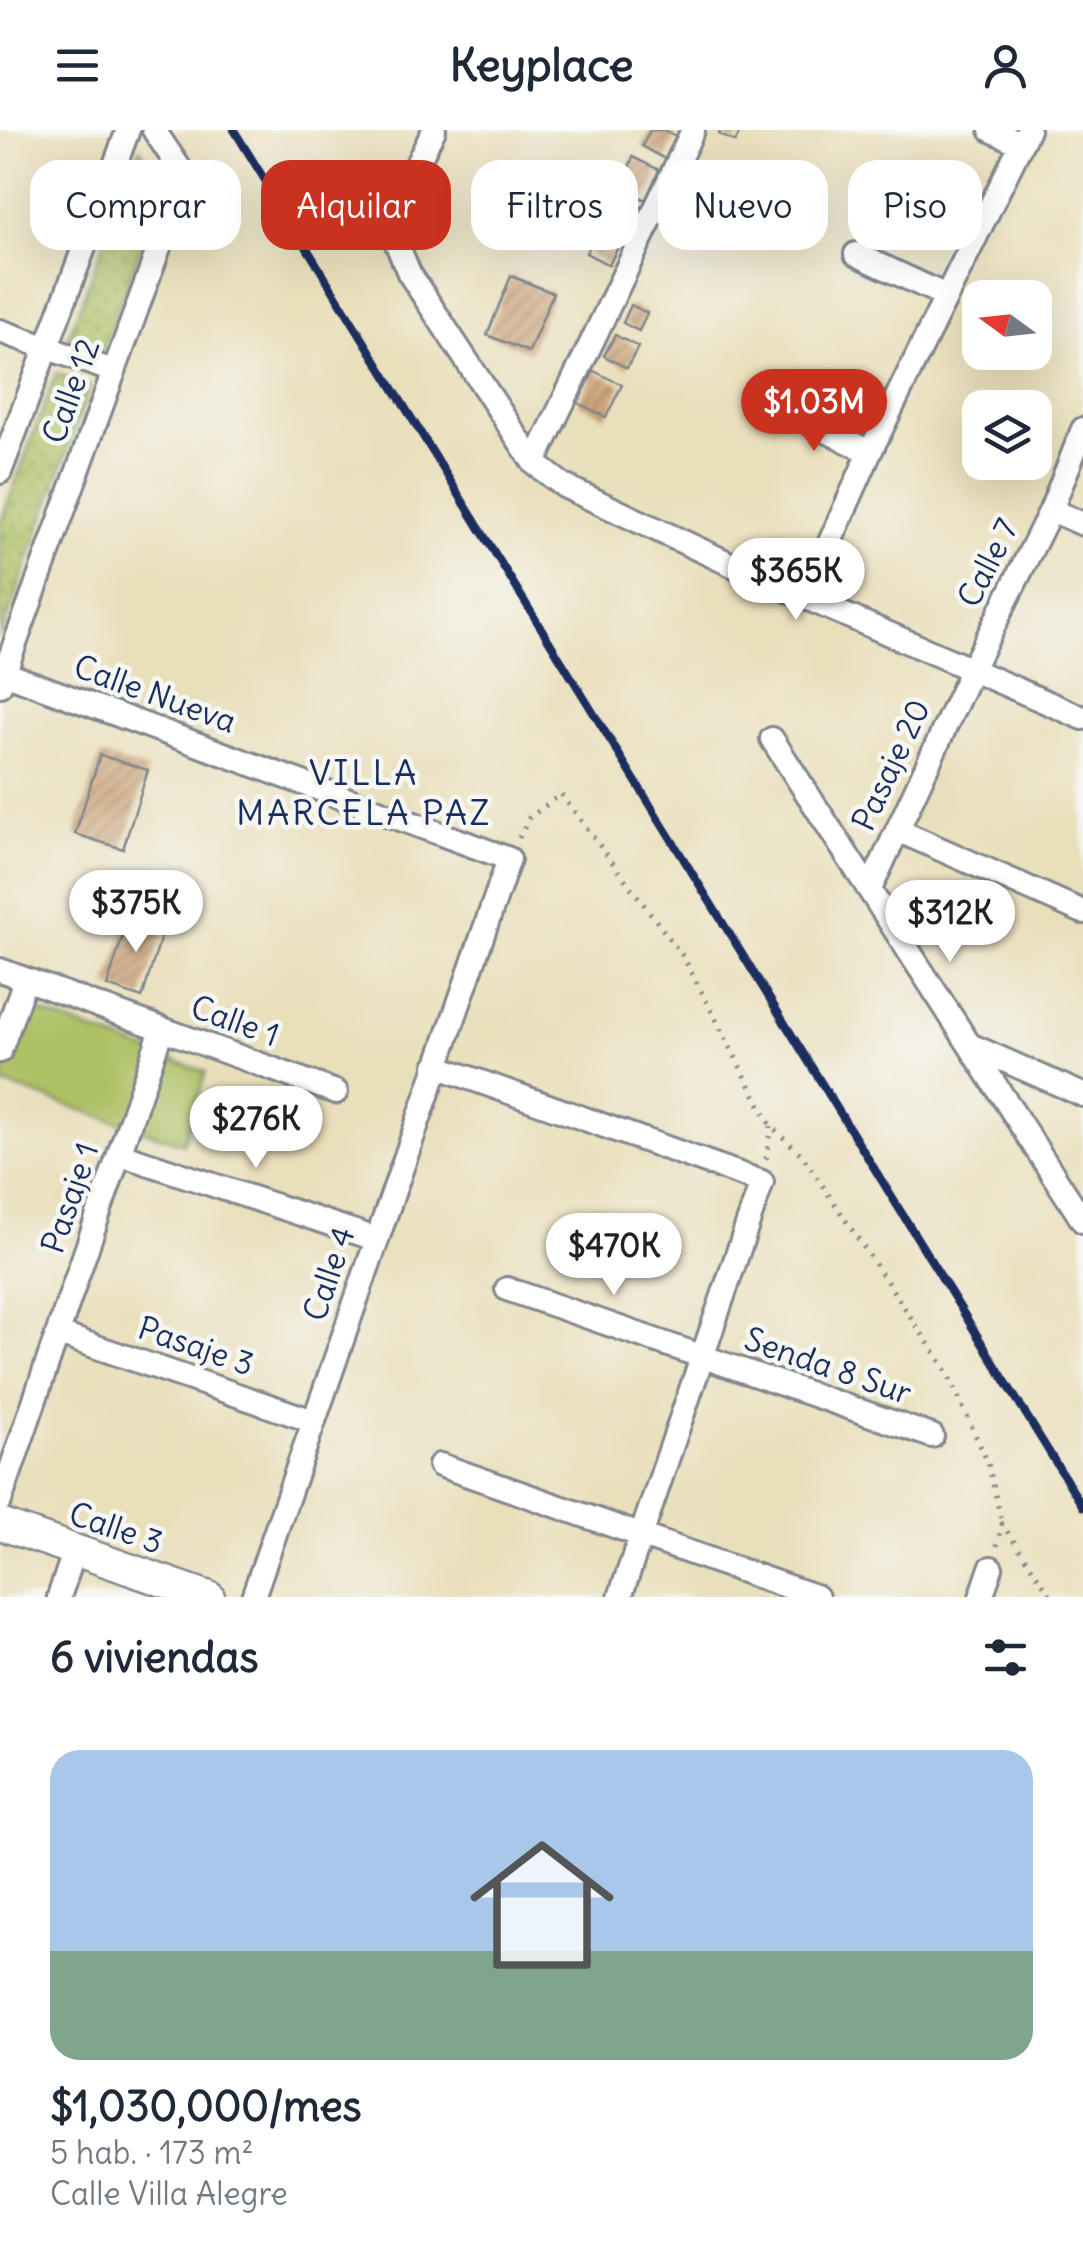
<!DOCTYPE html>
<html lang="es">
<head>
<meta charset="utf-8">
<style>
	:root { --surface:#fff; --page:#f6f6f7; --text:#1f2937; --muted:#747a83; --line:#e0e1e3; --accent:#c8321e }
	body { margin:0; font-family:Delius,sans-serif; background:var(--page); color:var(--text); height:100vh; display:flex; flex-direction:column; font-size:38px; white-space:nowrap }
	* { box-sizing:border-box; margin:0 }
	p { font-size:32px; color:var(--muted) }
	.icon { flex:none; width:55px; height:55px; fill:none; stroke:currentColor; stroke-width:2; stroke-linecap:round; stroke-linejoin:round }
	.map { position:relative; height:1467px; overflow:hidden }
	.details { display:flex; flex-direction:column; background:var(--surface); flex:1 }
	.details>* { flex:none }
	.top-card { position:absolute; left:30px; top:30px; width:1025px; height:90px; display:flex; gap:20px }
	.needle { width:65px; rotate:285deg }
	.fabs { position:absolute; left:962px; top:150px; display:grid; gap:20px }
	.fabs a { display:grid; place-items:center; width:90px; height:90px; border-radius:20px; background:var(--surface); box-shadow:0 10px 40px #0002; font-size:50px }
	.price { position:absolute; translate:-50% -85px; padding:0 22px; border-radius:35px; background:#fff; color:#222; font-size:32px; line-height:65px; filter:drop-shadow(0 2px 5px #0008) }
	.price::after { content:''; position:absolute; left:50%; top:60px; width:30px; height:22px; margin-left:-15px; background:inherit; clip-path:polygon(0 0,100% 0,50% 100%) }
	.price.current { background:var(--accent); color:#fff }
	ul { padding:0; list-style:none }
	li { display:grid; align-content:center; gap:20px; height:530px; padding:0 50px }
	li+li { border-top:2px solid var(--line) }
	li span { display:grid; place-items:center; height:310px; border-radius:30px; color:#555 }
	li>.icon { margin-inline-start:auto }
	span .icon { width:180px; height:180px; fill:#fffc; stroke-width:1 }
	li b { font-size:42px }
	h2 { display:flex; justify-content:space-between; align-items:center; height:120px; padding:0 50px; font-size:42px }
	.tag { padding:0 35px; border-radius:30px; background:var(--surface); box-shadow:0 10px 40px #0002; font-size:35px; line-height:90px }
	.tag.current { background:var(--accent); color:#fff }
	header { display:flex; justify-content:space-between; align-items:center; height:130px; padding:0 50px; background:var(--surface); font-size:45px; font-weight:700 }
	.map>svg:first-child { display:block }
	.grass { fill:url(#grass-dots); stroke:#647861; stroke-width:2.5 }
	.green { fill:#adc064; stroke:#647861; stroke-width:2.5 }
	.building { fill:url(#building-hatch) }
	.lines { fill:none; stroke-linecap:round; stroke-linejoin:round }
	.minor-casing { stroke:#82878c; stroke-width:28 }
	.tertiary-casing { stroke:#82878c; stroke-width:35 }
	.path { stroke:#82878c; stroke-width:5; stroke-dasharray:2.5 8; stroke-linecap:butt }
	.minor { stroke:#fff; stroke-width:22 }
	.tertiary { stroke:#fff; stroke-width:30 }
	.rail { stroke:#1b2f5e; stroke-width:8 }
	.labels { text-anchor:middle; stroke-width:9; stroke-linejoin:round; paint-order:stroke }
	.street-label { font-size:32px; fill:#1b2f5e; stroke:#f6f6f2 }
	.neighbourhood-label { font-size:35px; letter-spacing:2.5px; fill:#1b2f5e; stroke:#f6f6f2 }
</style>
</head>
<body>
<header><svg class="icon" aria-label="menu" viewBox="0 0 24 24"><path d="M4 6h16M4 12h16M4 18h16"/></svg>Keyplace<svg class="icon" aria-label="person" viewBox="0 0 24 24"><circle cx="12" cy="8" r="4"/><path d="M4 21q1-7 8-7t8 7"/></svg></header>
<div class="map">
<svg width="1083" height="1467" viewBox="0 0 1083 1467">
	<defs>
		<pattern id="grass-dots" width="8" height="8" patternUnits="userSpaceOnUse" patternTransform="scale(2.5)"><rect width="8" height="8" fill="#adc064"/><path d="M2 2h.1M6 6h.1" fill="none" stroke="#8c9c56" stroke-width="1.8" stroke-linecap="round"/></pattern>
		<pattern id="building-hatch" width="6" height="6" patternUnits="userSpaceOnUse" patternTransform="scale(2.5)"><rect width="6" height="6" fill="#cda57a"/><path d="M-1 1l2-2M0 6l6-6M5 7l2-2" fill="none" stroke="#a68767"/></pattern>
	</defs>
	<rect width="100%" height="100%" fill="#f6f6f2"/>
	<filter id="ink" filterUnits="userSpaceOnUse"><feTurbulence type="fractalNoise" baseFrequency=".01" numOctaves="2"/><feDisplacementMap in="SourceGraphic" scale="20" xChannelSelector="R" yChannelSelector="G"/><feConvolveMatrix kernelMatrix="1 2 1 2 8 2 1 2 1" color-interpolation-filters="sRGB"/></filter>
	<filter id="wash" filterUnits="userSpaceOnUse"><feTurbulence type="fractalNoise" baseFrequency=".0048" numOctaves="4" result="noise"/><feDisplacementMap in="SourceGraphic" scale="40" xChannelSelector="R" yChannelSelector="G"/><feGaussianBlur stdDeviation="2.25" result="paint"/><feColorMatrix in="noise" values="0 0 0 0 0 0 0 0 0 0 0 0 0 0 0 0 0 1.4 0 .05"/><feComposite in="paint" operator="in"/></filter>
	<g filter="url(#wash)">
		<rect width="100%" height="100%" fill="#eadfbb"/>
		<path class="grass" d="M140 19 165 52 100 227 66 212Z
			M56 243 90 257 0 510V394Z"/>
		<path class="green" d="M26 877 206 942 183 1014 1 953Z"/>
		<g id="blocks">
			<path class="building" d="M650 0H664L676 6 665 29 642 16Z
				M721 0H741L735 12 719 4Z
				M633 27 659 40 646 70 621 58Z
				M602 89 626 101 609 135 586 123Z
				M511 146 553 163 529 222 487 205Z
				M631 175 647 183 639 201 623 193Z
				M615 205 638 217 627 238 604 226Z
				M594 241 622 255 606 287 578 273Z
				M100 625 148 640 123 719 75 704Z
				M130 783 165 794 142 868 107 856Z"/>
		</g>
	</g>
	<g filter="url(#ink)">
		<use href="#blocks" fill-opacity="0" stroke="#82878c" stroke-width="2.5"/>
		<g class="lines">
			<g class="minor-casing">
				<path id="minor" d="M154 0 204 75
					M434 0 402 64 393 87 394 107 409 143 534 333 564 356 760 448 1083 588
					M991 0 1021 14
					M856 124 946 166
					M0 201 113 241
					M781 279 870 322
					M534 333 693 0
					M0 342 128 0
					M1051 380 1083 394
					M805 468 870 322 1028 0
					M4 543 509 729 253 1467
					M0 555 185 46
					M772 609 1083 1091
					M897 700 1083 782
					M870 759 972 539 1051 380 1083 299
					M0 840 336 962
					M970 915 1083 965
					M0 921 25 850
					M436 936 762 1052 620 1467
					M120 1024 376 1109
					M507 1159 932 1306
					M59 1204 313 1291
					M440 1335 817 1467
					M0 1371 162 899
					M59 1467 75 1420
					M981 1467 991 1438"/>
			</g>
			<g class="tertiary-casing">
				<path id="tertiary" d="M0 1394 209 1467"/>
			</g>
			<path class="path" d="M519 708 529 688 561 664 684 828 771 996 802 1025 946 1240 988 1333 1002 1394
				M766 1029 771 996
				M997 1416 1002 1394 1052 1467"/>
			<use href="#minor" class="minor"/>
			<use href="#tertiary" class="tertiary"/>
			<path class="rail" d="M234 0 1083 1377"/>
		</g>
	</g>
	<g class="labels">
		<g class="street-label">
			<text transform="translate(71 261) rotate(-70)" y="11">Calle 12</text>
			<text transform="translate(988 433) rotate(-63)" y="11">Calle 7</text>
			<text transform="translate(155 564) rotate(20)" y="11">Calle Nueva</text>
			<text transform="translate(891 635) rotate(-65)" y="11">Pasaje 20</text>
			<text transform="translate(235 891) rotate(20)" y="11">Calle 1</text>
			<text transform="translate(70 1068) rotate(-71)" y="11">Pasaje 1</text>
			<text transform="translate(329 1144) rotate(-71)" y="11">Calle 4</text>
			<text transform="translate(196 1216) rotate(19)" y="11">Pasaje 3</text>
			<text transform="translate(828 1236) rotate(19)" y="11">Senda 8 Sur</text>
			<text transform="translate(116 1398) rotate(19)" y="11">Calle 3</text>
		</g>
		<g class="neighbourhood-label">
			<text x="364" y="655">VILLA<tspan x="364" dy="40">MARCELA PAZ</tspan></text>
		</g>
	</g>
</svg>
<div class="fabs">
<a><svg class="needle" viewBox="-14 -14 28 28"><path d="M0-13l5 13h-10z" fill="#e53935"/><path d="M0 13l5-13h-10z" fill="#747a83"/></svg></a>
<a><svg class="icon" aria-label="layers" viewBox="0 0 24 24"><path d="M12 4l9 5-9 5-9-5zM3 14l9 5 9-5"/></svg></a>
</div>
<b class="price current" style="left:814px;top:324px">$1.03M</b>
<b class="price" style="left:796px;top:493px">$365K</b>
<b class="price" style="left:136px;top:825px">$375K</b>
<b class="price" style="left:950px;top:835px">$312K</b>
<b class="price" style="left:256px;top:1041px">$276K</b>
<b class="price" style="left:614px;top:1168px">$470K</b>
<div class="top-card">
<a class="tag">Comprar</a>
<a class="tag current">Alquilar</a>
<a class="tag">Filtros</a>
<a class="tag">Nuevo</a>
<a class="tag">Piso</a>
</div>
</div>
<section class="details">
<h2>6 viviendas<svg class="icon" aria-label="filters" viewBox="0 0 24 24"><path d="M4 7h16M4 17h16"/><circle cx="9" cy="7" r="2"/><circle cx="15" cy="17" r="2"/></svg></h2>
<ul>
<li><span style="background:linear-gradient(#a9c7e8 65%,#7fa58c 0)"><svg class="icon" aria-label="home" viewBox="0 0 24 24"><path d="M3 11l9-7 9 7M6 9v11h12V9"/></svg></span><div><b>$1,030,000/mes</b><p>5 hab. · 173 m²</p><p>Calle Villa Alegre</p></div></li>
</ul>
</section>
</body>
</html>
